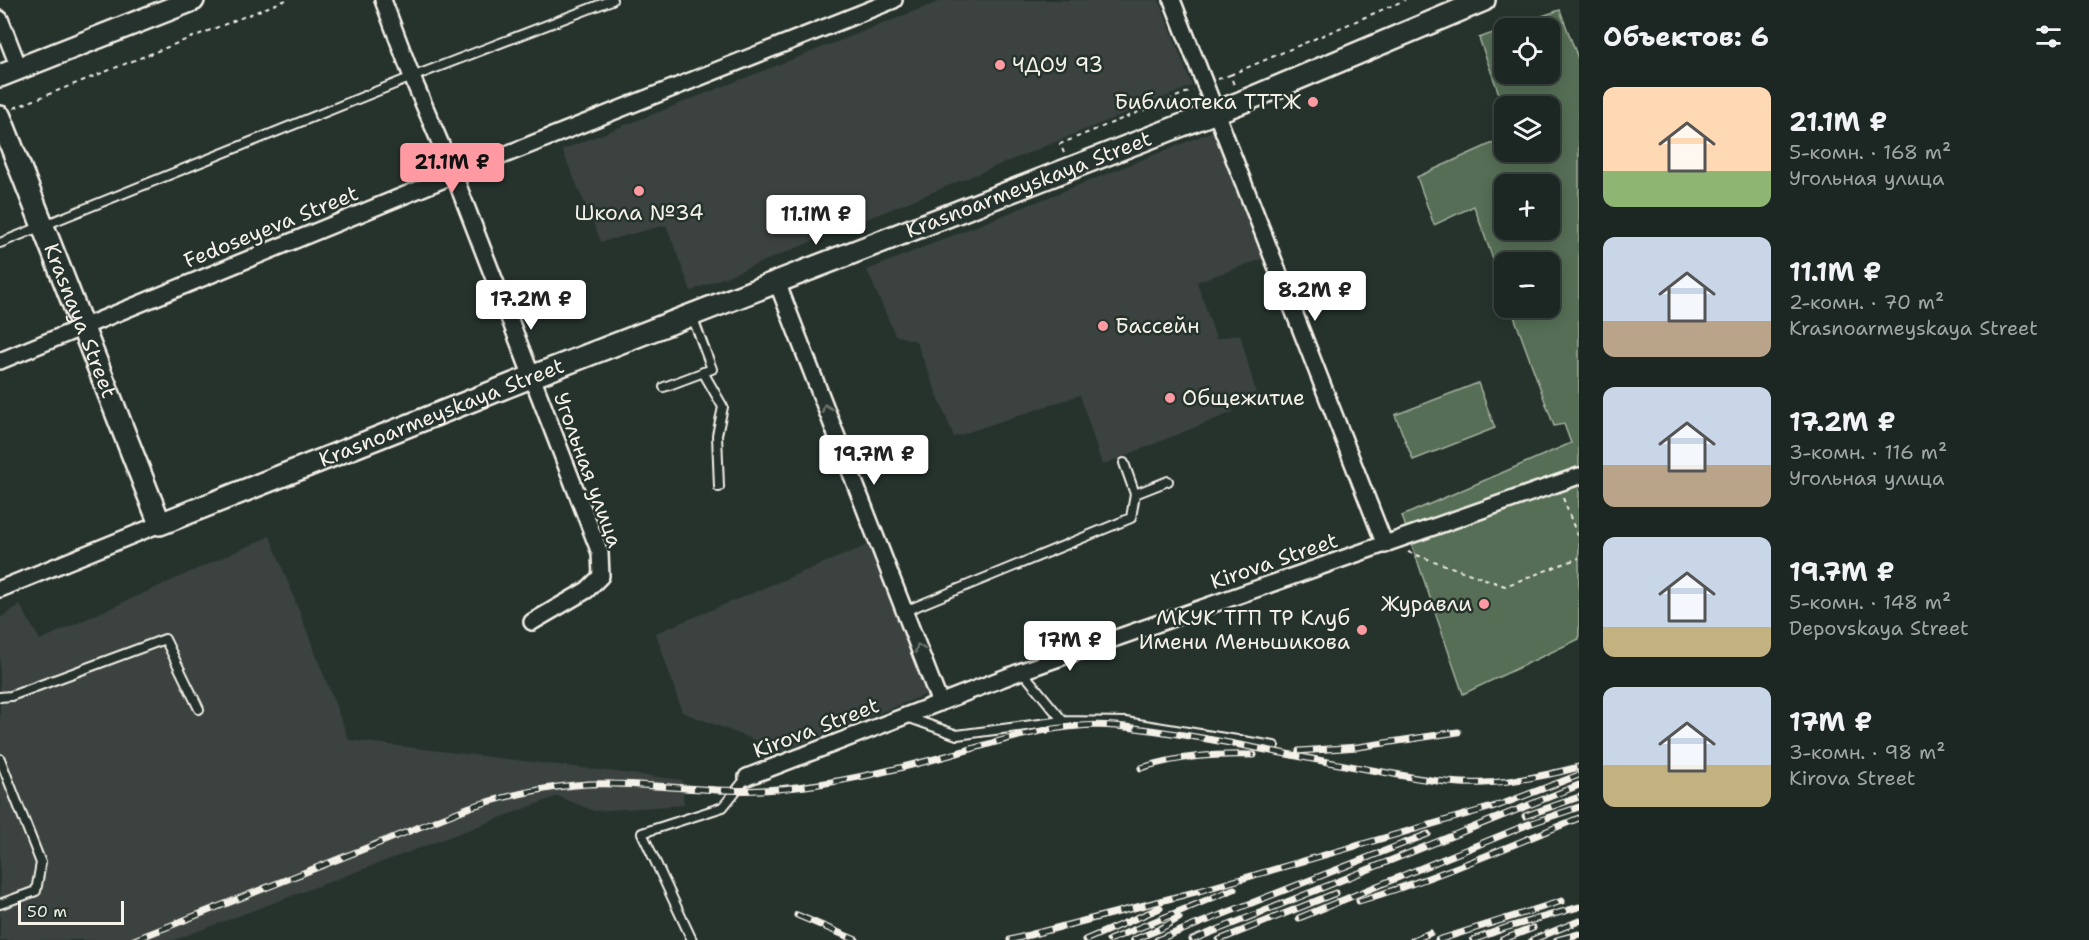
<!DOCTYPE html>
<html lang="ru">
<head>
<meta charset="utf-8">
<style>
	:root { --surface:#1c2622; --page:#29322f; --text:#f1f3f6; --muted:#a0a5a5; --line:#3a4340; --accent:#ff9aa2 }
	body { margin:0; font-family:"Shantell Sans",sans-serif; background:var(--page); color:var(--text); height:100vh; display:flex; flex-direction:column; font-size:22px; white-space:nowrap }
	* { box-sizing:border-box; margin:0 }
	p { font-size:20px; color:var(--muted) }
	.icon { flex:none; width:33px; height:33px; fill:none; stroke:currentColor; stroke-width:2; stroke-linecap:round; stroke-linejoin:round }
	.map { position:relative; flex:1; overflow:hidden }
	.drawer { display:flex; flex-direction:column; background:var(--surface); width:510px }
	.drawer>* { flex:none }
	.tools { position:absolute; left:1494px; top:18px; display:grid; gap:12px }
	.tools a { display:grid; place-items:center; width:66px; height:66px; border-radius:12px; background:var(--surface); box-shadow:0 3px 15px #0003,0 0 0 2px var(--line); font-size:30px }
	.scale { position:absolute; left:18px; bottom:15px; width:106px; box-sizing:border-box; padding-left:6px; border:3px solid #f4f1e8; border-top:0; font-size:16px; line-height:21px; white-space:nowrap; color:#f4f1e8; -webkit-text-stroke:4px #26332d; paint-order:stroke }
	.price { position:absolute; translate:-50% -51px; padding:0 14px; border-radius:6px; background:#fff; color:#222; font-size:20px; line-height:39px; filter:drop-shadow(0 2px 3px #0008) }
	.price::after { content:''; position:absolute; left:50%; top:36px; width:18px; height:14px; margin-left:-9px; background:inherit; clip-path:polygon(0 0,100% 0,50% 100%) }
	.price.active { background:var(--accent); color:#111 }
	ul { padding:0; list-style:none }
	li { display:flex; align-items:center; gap:18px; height:150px; padding:0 24px }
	li span { display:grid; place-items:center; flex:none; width:168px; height:120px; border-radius:12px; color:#555 }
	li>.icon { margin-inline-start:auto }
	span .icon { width:72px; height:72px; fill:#fffc; stroke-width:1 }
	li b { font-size:26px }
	h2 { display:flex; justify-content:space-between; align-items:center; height:72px; padding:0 24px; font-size:26px }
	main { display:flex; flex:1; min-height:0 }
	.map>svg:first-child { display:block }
	.built { fill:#3a4241 }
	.green { fill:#546e54; stroke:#a4b09e; stroke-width:1.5; fill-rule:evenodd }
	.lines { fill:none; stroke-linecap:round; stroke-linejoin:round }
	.lane-casing { stroke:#f4f1e8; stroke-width:12 }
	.street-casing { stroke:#f4f1e8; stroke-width:20 }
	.secondary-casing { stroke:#f4f1e8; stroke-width:26 }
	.path { stroke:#f4f1e8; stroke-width:2; stroke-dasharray:4.5 4.5; stroke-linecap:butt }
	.lane { stroke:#26332d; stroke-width:8 }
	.street { stroke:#26332d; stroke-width:15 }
	.secondary { stroke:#26332d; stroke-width:21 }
	.rail-casing { stroke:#f4f1e8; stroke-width:7 }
	.rail { stroke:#26332d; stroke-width:4.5; stroke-dasharray:14; stroke-linecap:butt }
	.oneway { stroke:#6e766e }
	.poi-dot { fill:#ff9aa2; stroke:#26332d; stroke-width:2 }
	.labels { text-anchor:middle; stroke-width:5; stroke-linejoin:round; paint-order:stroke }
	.poi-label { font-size:21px; fill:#f4f1e8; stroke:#26332d; text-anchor:start }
	.street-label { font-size:21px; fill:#f4f1e8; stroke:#26332d }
</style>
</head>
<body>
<main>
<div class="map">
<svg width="1579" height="940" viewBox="0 0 1579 940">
	<rect width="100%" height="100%" fill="#26332d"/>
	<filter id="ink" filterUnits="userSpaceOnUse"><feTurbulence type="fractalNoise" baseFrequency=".0167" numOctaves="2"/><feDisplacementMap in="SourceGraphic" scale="12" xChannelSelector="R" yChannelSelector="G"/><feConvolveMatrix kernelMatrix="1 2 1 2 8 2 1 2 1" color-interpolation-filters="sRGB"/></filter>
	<g filter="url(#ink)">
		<path class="built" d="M943 0H1159L1192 86 691 291 666 225 601 242 562 150Z
			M1216 130 1265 258 1197 282 1216 339 1240 334 1256 393 1233 401V412L1102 465 1080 395 954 437 916 341 895 335 867 270Z
			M270 536 349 740 682 780 684 805 594 811 558 796 174 940H0V618L20 605 40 640Z
			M870 544 927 694 783 751 682 712 656 633Z"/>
		<path class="green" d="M1560 10 1579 61V639L1463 694 1402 516 1571 443 1564 424 1554 426 1511 308H1550V262H1504V290L1474 206 1434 225 1417 177 1504 138V152H1550V106H1504V108L1479 38 1504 29V74H1550V28H1506ZM1504 184H1550V230H1504Z
			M1478 383 1495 428 1413 460 1395 415Z"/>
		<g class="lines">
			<g class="lane-casing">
				<path id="lane" d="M0 243 412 77 612 0
					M703 372 723 407 717 435 719 487
					M664 387 712 369 692 316
					M1124 463 1135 494
					M905 611 1131 518 1135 494 1168 481
					M1022 671 1063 721
					M0 697 11 696 165 639 199 709
					M907 717 957 735 1063 721 1126 722 1274 746
					M0 759 41 863 36 891 0 904
					M692 940 642 833 723 807 747 777"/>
			</g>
			<g class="street-casing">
				<path id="street" d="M383 0 412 77 454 175 600 553 601 576 587 590 532 622
					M1172 0 1385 545
					M0 19 19 68
					M777 282 940 703
					M0 361 454 175 894 0
					M0 589 160 524
					M747 777 1022 671 1579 476"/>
			</g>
			<g class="secondary-casing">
				<g id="secondary">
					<path d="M0 76 193 0"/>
					<path id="s1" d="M0 117 160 524 531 377 1242 102 1484 0"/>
				</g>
			</g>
			<path class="path" d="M1230 75 1405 0
				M1218 79 1230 75 1234 85
				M14 108 286 0
				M1064 153 1060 144 1193 90
				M1563 498 1579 540
				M1408 552 1505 586 1579 558"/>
			<use href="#lane" class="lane"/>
			<use href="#street" class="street"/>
			<use href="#secondary" class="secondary"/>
			<g class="rail-casing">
				<path id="rail" d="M1299 751 1358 747 1458 732
					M1141 768C1178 756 1215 754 1254 755
					M1492 808 1579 775
					M1525 816 1579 797
					M1359 901C1434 879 1507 847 1579 818
					M797 915 856 940
					M1299 918 1529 824 1579 807
					M134 940 470 807C517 793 565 782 614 784 668 785 725 794 778 789 836 784 894 770 950 755 1003 740 1060 721 1116 726 1198 734 1280 754 1361 768 1401 775 1443 785 1484 783 1516 782 1548 775 1579 767
					M1010 940 1199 891 1499 805
					M1085 940 1160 908
					M1109 940 1234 889
					M1133 940 1160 929 1179 918
					M1157 940 1428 834
					M1192 940 1579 785
					M1219 940 1336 893
					M1413 940 1430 933
					M1438 940 1562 901
					M1473 940 1505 928 1579 907
					M1502 940 1533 928
					M1532 940 1579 921
					M1557 940 1579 934"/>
			</g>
			<use href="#rail" class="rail"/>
		</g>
		<defs><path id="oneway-chevron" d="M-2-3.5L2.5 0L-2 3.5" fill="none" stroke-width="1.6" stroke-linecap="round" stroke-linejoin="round" transform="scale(1.5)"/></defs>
		<g class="oneway">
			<use href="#oneway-chevron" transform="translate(826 408) rotate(-111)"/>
			<use href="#oneway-chevron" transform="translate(919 648) rotate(-111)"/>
		</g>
	</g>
	<g class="poi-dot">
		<circle cx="1000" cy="65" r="6"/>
		<circle cx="1313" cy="102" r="6"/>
		<circle cx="639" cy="191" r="6"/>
		<circle cx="1103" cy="326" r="6"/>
		<circle cx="1170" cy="398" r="6"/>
		<circle cx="1484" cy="604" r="6"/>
		<circle cx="1362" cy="630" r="6"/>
	</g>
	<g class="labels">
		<g class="poi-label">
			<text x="1012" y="72">ЧДОУ 93</text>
			<text x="1301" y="109" text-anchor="end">Библиотека ТТТЖ</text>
			<text x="639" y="220" text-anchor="middle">Школа №34</text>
			<text x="1115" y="333">Бассейн</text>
			<text x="1182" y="405">Общежитие</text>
			<text x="1472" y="611" text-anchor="end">Журавли</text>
			<text x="1350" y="625" text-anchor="end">МКУК ТГП ТР Клуб<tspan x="1350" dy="24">Имени Меньшикова</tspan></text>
		</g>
		<g class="street-label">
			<text dy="7" stroke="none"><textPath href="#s1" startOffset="1370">Krasnoarmeyskaya Street</textPath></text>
			<text transform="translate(271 227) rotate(-22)" y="7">Fedoseyeva Street</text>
			<text dy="7" stroke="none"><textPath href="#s1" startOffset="219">Krasnaya Street</textPath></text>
			<text dy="7" stroke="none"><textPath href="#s1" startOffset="740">Krasnoarmeyskaya Street</textPath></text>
			<text transform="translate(588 470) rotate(70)" y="7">Угольная улица</text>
			<text transform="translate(1274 561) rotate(-19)" y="7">Kirova Street</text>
			<text transform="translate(816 728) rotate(-21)" y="7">Kirova Street</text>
		</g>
	</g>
</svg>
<div class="tools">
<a><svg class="icon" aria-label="locate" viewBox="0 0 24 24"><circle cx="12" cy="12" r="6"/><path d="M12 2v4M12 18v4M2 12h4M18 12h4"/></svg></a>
<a><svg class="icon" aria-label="layers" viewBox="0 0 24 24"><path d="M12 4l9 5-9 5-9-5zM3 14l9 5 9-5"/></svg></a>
<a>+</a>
<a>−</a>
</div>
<div class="scale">50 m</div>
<b class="price active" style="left:452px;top:194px">21.1M ₽</b>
<b class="price" style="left:816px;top:246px">11.1M ₽</b>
<b class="price" style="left:1315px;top:322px">8.2M ₽</b>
<b class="price" style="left:531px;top:331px">17.2M ₽</b>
<b class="price" style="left:874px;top:486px">19.7M ₽</b>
<b class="price" style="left:1070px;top:672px">17M ₽</b>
</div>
<section class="drawer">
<h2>Объектов: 6<svg class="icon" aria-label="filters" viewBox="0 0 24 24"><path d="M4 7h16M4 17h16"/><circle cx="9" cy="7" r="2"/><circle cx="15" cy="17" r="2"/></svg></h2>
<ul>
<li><span style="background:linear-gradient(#ffd9b3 70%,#8fb573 0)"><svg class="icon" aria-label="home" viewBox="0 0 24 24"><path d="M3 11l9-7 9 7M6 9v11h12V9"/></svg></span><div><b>21.1M ₽</b><p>5-комн. · 168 m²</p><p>Угольная улица</p></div></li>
<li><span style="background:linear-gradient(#c9d6e8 70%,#b9a48a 0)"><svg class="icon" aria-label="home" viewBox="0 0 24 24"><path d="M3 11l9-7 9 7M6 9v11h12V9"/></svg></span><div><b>11.1M ₽</b><p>2-комн. · 70 m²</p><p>Krasnoarmeyskaya Street</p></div></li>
<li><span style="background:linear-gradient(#c9d6e8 65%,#b9a48a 0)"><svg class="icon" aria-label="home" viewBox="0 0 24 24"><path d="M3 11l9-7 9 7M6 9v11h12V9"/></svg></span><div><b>17.2M ₽</b><p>3-комн. · 116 m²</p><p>Угольная улица</p></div></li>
<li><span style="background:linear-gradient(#c9d6e8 75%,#c2b280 0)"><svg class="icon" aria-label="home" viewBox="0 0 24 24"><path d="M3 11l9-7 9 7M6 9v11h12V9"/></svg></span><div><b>19.7M ₽</b><p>5-комн. · 148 m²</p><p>Depovskaya Street</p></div></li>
<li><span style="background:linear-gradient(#c9d6e8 65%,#c2b280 0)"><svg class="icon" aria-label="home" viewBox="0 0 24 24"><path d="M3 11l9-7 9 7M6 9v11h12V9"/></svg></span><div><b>17M ₽</b><p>3-комн. · 98 m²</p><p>Kirova Street</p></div></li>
</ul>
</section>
</main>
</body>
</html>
